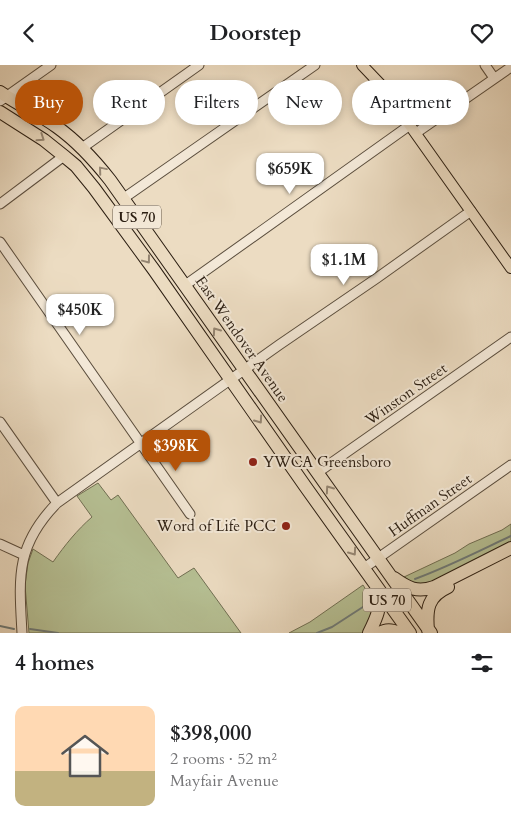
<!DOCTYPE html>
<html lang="en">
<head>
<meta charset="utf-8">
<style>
	:root { --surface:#fff; --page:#f6f6f6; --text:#202124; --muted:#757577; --accent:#b45309 }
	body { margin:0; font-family:Cardo,serif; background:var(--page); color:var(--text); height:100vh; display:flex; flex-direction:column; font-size:19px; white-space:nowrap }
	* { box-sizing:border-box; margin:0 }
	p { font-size:16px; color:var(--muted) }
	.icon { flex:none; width:28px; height:28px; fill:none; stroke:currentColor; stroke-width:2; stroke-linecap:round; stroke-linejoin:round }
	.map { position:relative; height:568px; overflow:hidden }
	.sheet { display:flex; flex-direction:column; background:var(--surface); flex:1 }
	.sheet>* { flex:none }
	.top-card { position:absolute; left:15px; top:15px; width:481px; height:45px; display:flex; gap:10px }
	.price { position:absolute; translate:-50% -42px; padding:0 11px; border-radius:10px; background:#fff; color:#222; font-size:16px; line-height:32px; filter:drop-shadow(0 1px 2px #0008) }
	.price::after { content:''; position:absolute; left:50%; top:30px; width:15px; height:11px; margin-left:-8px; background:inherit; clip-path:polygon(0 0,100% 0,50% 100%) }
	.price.active { background:var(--accent); color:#fff }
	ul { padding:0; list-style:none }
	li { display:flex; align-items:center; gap:15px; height:125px; padding:0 15px }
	li span { display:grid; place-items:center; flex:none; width:140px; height:100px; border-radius:10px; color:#555 }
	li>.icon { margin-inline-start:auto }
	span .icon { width:60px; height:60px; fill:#fffc; stroke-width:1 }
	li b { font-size:21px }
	h2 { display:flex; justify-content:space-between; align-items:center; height:60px; padding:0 15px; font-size:21px }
	.pill { padding:0 18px; border-radius:22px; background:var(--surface); box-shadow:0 2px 8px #0003; font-size:18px; line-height:45px }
	.pill.active { background:var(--accent); color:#fff }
	header { display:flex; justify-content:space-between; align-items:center; height:65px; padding:0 15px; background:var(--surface); font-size:22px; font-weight:800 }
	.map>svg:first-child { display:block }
	.green { fill:#b6c094; stroke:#706f53 }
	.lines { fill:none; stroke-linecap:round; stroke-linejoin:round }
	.stream { stroke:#6f7b79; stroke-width:2 }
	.minor-casing { stroke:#5b4e3e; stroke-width:11 }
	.major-casing { stroke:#2b1e12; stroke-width:12 }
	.highway-casing { stroke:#2b1e12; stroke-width:14 }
	.minor { stroke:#f3e8d7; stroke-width:9 }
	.major { stroke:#ecdcc2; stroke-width:10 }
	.highway { stroke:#ecdcc2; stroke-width:12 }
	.oneway { stroke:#958673 }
	.poi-dot { fill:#8f2418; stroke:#f3e8d7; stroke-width:2 }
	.labels { text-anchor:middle; stroke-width:4; stroke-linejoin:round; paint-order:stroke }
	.shield { fill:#f3e8d7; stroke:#675b4d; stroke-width:1 }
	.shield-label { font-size:14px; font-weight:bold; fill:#2b1e12 }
	.street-label { font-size:15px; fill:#2b1e12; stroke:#f3e8d7 }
	.poi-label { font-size:15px; fill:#2b1e12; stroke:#f3e8d7; text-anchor:start }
</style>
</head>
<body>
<header><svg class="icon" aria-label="back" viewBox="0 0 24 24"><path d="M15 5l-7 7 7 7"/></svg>Doorstep<svg class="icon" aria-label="heart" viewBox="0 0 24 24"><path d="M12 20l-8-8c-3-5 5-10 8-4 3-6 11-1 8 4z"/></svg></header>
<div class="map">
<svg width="511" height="568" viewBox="0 0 511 568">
	<rect width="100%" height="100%" fill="#ecdcc2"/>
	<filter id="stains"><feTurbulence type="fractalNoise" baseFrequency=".004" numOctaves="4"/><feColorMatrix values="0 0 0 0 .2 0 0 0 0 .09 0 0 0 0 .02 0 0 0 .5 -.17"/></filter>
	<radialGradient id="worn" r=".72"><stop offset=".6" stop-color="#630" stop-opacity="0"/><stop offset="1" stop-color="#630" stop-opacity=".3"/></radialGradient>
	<path class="green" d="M98 418 111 435 118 430 178 513 194 503 241 568H29L25 520 28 498 33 484 53 497C65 480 77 465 92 452L77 431Z
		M511 459V479L430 520 415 519 404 512 455 488 469 479 502 465Z
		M363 520 371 533 374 545 363 568H289L310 557Z"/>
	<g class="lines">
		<path class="stream" d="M415 514C448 502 479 486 511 471
			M0 561 14 564
			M30 564 58 568
			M317 568 332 562 366 540"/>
		<g class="minor-casing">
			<path id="minor" d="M485 0 494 13
				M0 36 51 0
				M416 68 511 2
				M82 83 199 0
				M124 133 315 0
				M0 139 64 91
				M0 177 190 449
				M184 221 410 60
				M0 357 57 438
				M317 408 511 272
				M0 479 24 490
				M364 503 511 400
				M22 568C19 513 15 481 57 438L279 280 377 213 471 146"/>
		</g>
		<g class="major-casing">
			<path id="major" d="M362 0 382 21 511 203"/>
		</g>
		<g class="highway-casing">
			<path id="highway" d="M0 27C19 40 39 49 57 62 78 77 95 96 110 115L431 568
				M0 47 44 75 64 91 76 101 94 123 154 205 305 421 410 568
				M394 513C408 523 417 528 434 522L511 483
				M428 565C426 544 428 531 448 522
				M369 568C376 554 383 540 377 525
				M380 568C386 564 393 565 399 568"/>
		</g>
		<use href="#minor" class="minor"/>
		<use href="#major" class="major"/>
		<use href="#highway" class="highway"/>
	</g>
	<defs><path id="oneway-chevron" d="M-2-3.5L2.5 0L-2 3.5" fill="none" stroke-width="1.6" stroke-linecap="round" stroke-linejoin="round" transform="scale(1.25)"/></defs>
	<g class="oneway">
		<use href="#oneway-chevron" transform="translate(41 73) rotate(34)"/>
		<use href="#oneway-chevron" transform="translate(102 105) rotate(-130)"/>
		<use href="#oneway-chevron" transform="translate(147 195) rotate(53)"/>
		<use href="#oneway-chevron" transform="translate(216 266) rotate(-125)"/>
		<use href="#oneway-chevron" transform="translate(259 355) rotate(55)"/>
		<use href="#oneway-chevron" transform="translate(329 424) rotate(-125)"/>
		<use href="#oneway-chevron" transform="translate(353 487) rotate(55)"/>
	</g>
	<g class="poi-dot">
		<circle cx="253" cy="397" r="5"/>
		<circle cx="286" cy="461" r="5"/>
	</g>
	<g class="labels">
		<g class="shield">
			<rect x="113" y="140.5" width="48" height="23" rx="4"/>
			<rect x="363" y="523.5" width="48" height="23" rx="4"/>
		</g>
		<g class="shield-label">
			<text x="137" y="157">US 70</text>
			<text x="387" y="540">US 70</text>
		</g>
		<g class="street-label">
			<text transform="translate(242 274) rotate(55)" y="5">East Wendover Avenue</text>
			<text transform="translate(406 329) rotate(-35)" y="5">Winston Street</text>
			<text transform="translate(430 440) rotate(-35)" y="5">Huffman Street</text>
		</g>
		<g class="poi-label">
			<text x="263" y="402">YWCA Greensboro</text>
			<text x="276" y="466" text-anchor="end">Word of Life PCC</text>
		</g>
	</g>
	<rect width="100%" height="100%" filter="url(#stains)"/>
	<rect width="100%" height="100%" fill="url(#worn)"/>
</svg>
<b class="price" style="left:290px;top:130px">$659K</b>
<b class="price" style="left:344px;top:221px">$1.1M</b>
<b class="price" style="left:80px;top:271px">$450K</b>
<b class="price active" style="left:176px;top:407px">$398K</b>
<div class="top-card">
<a class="pill active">Buy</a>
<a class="pill">Rent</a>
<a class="pill">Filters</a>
<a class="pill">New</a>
<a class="pill">Apartment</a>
</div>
</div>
<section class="sheet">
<h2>4 homes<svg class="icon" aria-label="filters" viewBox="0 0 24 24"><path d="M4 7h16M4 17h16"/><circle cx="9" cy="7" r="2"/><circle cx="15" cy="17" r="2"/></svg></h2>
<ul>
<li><span style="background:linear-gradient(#ffd9b3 65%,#c2b280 0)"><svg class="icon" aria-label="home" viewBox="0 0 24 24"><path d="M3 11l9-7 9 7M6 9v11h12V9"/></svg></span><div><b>$398,000</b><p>2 rooms · 52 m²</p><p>Mayfair Avenue</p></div></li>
</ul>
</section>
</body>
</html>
